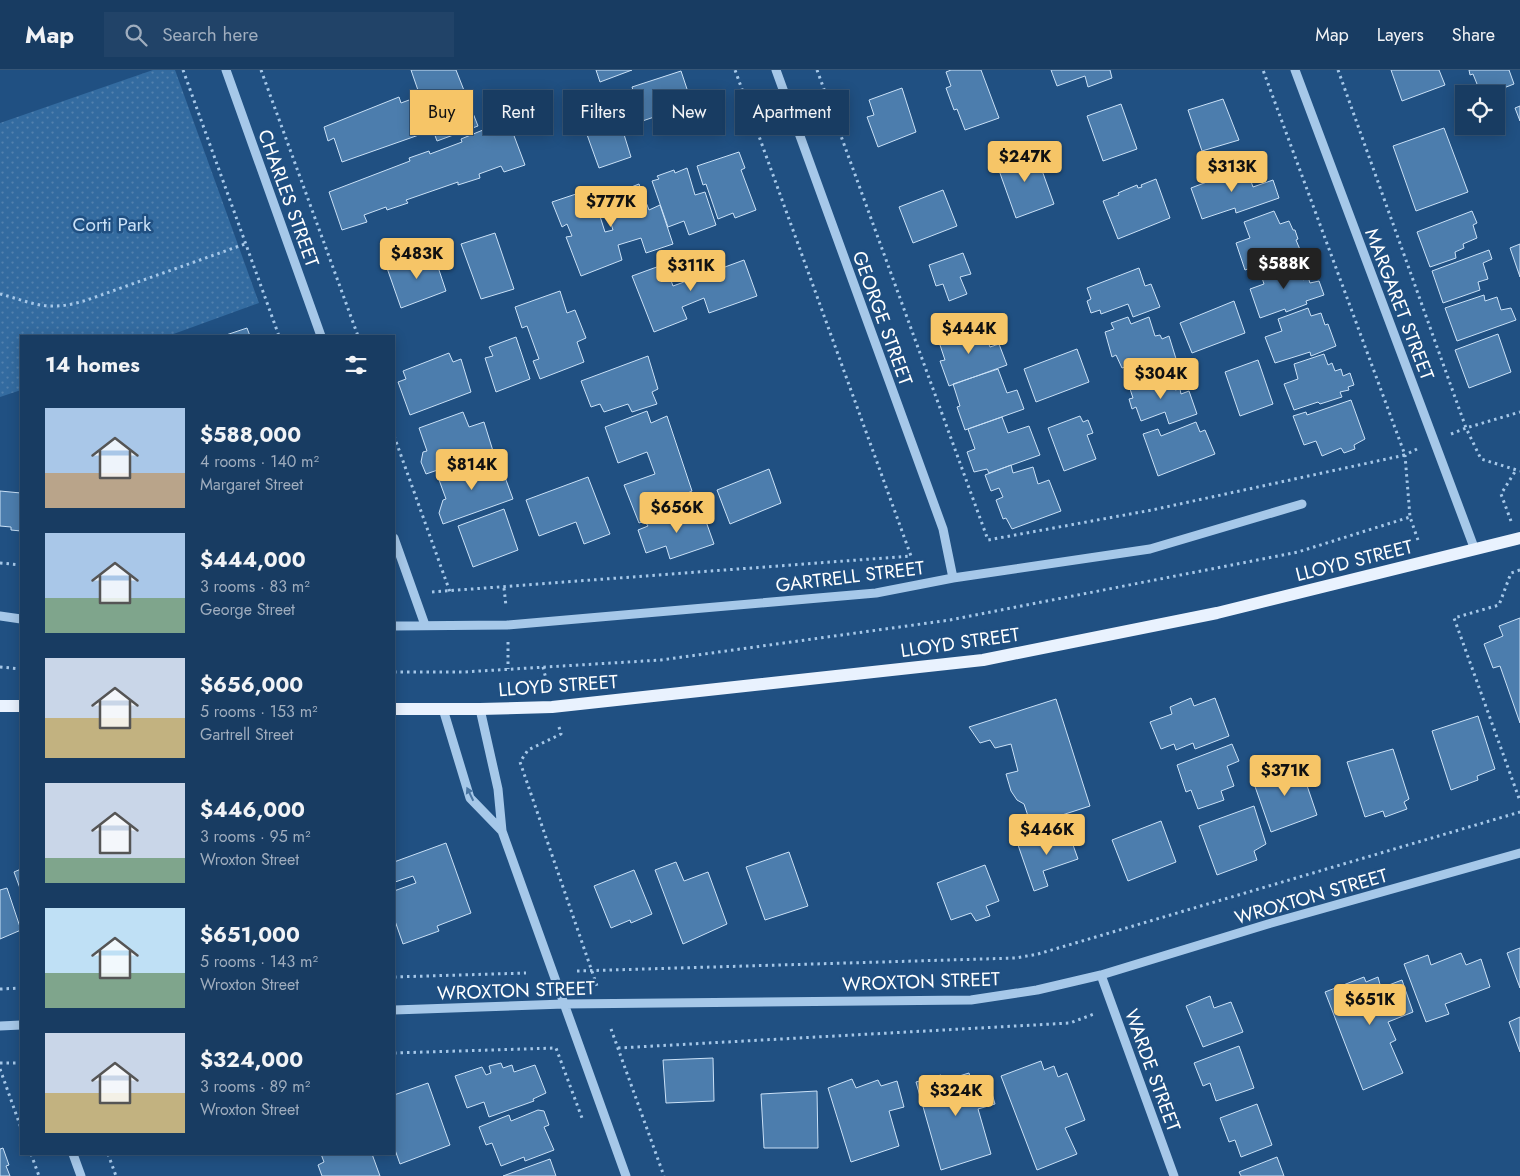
<!DOCTYPE html>
<html lang="en">
<head>
<meta charset="utf-8">
<style>
	:root { --surface:#183c62; --page:#214368; --text:#f1f3f6; --muted:#9fadbe; --line:#365677; --accent:#f6c567 }
	body { margin:0; font-family:Jost,sans-serif; background:var(--page); color:var(--text); height:100vh; display:flex; flex-direction:column; font-size:19px; white-space:nowrap }
	* { box-sizing:border-box; margin:0 }
	p { font-size:16px; color:var(--muted) }
	.icon { flex:none; width:28px; height:28px; fill:none; stroke:currentColor; stroke-width:2; stroke-linecap:round; stroke-linejoin:round }
	.map { position:relative; flex:1; overflow:hidden }
	.side { position:absolute; left:20px; top:265px; width:375px; height:820px; display:flex; flex-direction:column; background:var(--surface); border-radius:0px; box-shadow:0 2px 12px #0003,0 0 0 1px var(--line) }
	.side>* { flex:none }
	.top-card { position:absolute; left:410px; top:20px; width:475px; height:45px; display:flex; gap:10px }
	.buttons { position:absolute; left:1455px; top:15px; display:grid; gap:10px }
	.buttons a { display:grid; place-items:center; width:50px; height:50px; border-radius:0px; background:var(--surface); box-shadow:0 2px 12px #0003,0 0 0 1px var(--line); font-size:25px }
	.price { position:absolute; translate:-50% -42px; padding:0 11px; border-radius:5px; background:var(--accent); color:#111; font-size:16px; line-height:32px; filter:drop-shadow(0 1px 2px #0008) }
	.price::after { content:''; position:absolute; left:50%; top:30px; width:15px; height:11px; margin-left:-8px; background:inherit; clip-path:polygon(0 0,100% 0,50% 100%) }
	.price.on { background:#222; color:#fff }
	ul { padding:0; list-style:none }
	li { display:flex; align-items:center; gap:15px; height:125px; padding:0 25px }
	li span { display:grid; place-items:center; flex:none; width:140px; height:100px; border-radius:0px; color:#555 }
	li>.icon { margin-inline-start:auto }
	span .icon { width:60px; height:60px; fill:#fffc; stroke-width:1 }
	li b { font-size:21px }
	h2 { display:flex; justify-content:space-between; align-items:center; height:60px; padding:0 25px; font-size:21px }
	.pill { padding:0 18px; border-radius:0px; background:var(--surface); box-shadow:0 2px 12px #0003,0 0 0 1px var(--line); font-size:18px; line-height:45px }
	.pill.on { background:var(--accent); color:#111 }
	header { display:flex; align-items:center; gap:30px; box-sizing:border-box; height:70px; padding:0 25px; background:var(--surface); border-bottom:1px solid var(--line) }
	header strong { font-size:24px }
	nav { display:flex; gap:28px; margin-inline-start:auto; font-size:18px }
	.search { width:350px; height:45px; background:var(--page); display:flex; align-items:center; gap:12px; box-sizing:border-box; padding:0 18px; border-radius:0px; color:var(--muted); font-size:19px }
	.map>svg:first-child { display:block }
	.park { fill:url(#park-dots) }
	.building { fill:#4c7dad; stroke:#cae1f7 }
	.lines { fill:none; stroke-linecap:round; stroke-linejoin:round }
	.path { stroke:#a6c8e9; stroke-width:3; stroke-dasharray:2.5 4; stroke-linecap:butt }
	.minor { stroke:#a6c8e9; stroke-width:9 }
	.major { stroke:#e9f2fe; stroke-width:12 }
	.oneway { fill:#4874a1 }
	.labels { text-anchor:middle; stroke-width:5; stroke-linejoin:round; paint-order:stroke }
	.street-label { font-size:19px; fill:#fff; stroke:#205082 }
	.park-label { font-size:19px; fill:#cae1f7; stroke:#205082 }
</style>
</head>
<body>
<header>
<strong>Map</strong>
<div class="search"><svg class="icon" aria-label="search" viewBox="0 0 24 24"><circle cx="10" cy="10" r="6"/><path d="M15 15l6 6"/></svg>Search here</div>
<nav><a>Map</a><a>Layers</a><a>Share</a></nav>
</header>
<div class="map">
<svg width="1520" height="1106" viewBox="0 0 1520 1106">
	<defs>
		<pattern id="park-dots" width="8" height="8" patternUnits="userSpaceOnUse" patternTransform="scale(1.25)"><rect width="8" height="8" fill="#336ba0"/><path d="M2 2h.1M6 6h.1" fill="none" stroke="#5281ae" stroke-width="1.8" stroke-linecap="round"/></pattern>
	</defs>
	<rect width="100%" height="100%" fill="#205082"/>
	<path class="park" d="M153 0H175L259 233 168 266H21V320L0 327V53Z"/>
	<path class="building" d="M411 0H456L478 56 437 71 433 60 342 92 334 68 328 71 324 57 399 27 401 33 420 26Z
		M596 0H632L600 12Z
		M951 0H981L999 48 965 60 957 39 954 40 946 18 951 16 946 2Z
		M1051 0H1110L1112 8 1088 17 1085 6 1057 16Z
		M1391 0H1439L1445 15 1402 31Z
		M1469 0H1509L1514 14 1488 24H1481L1473 4 1470 5Z
		M681 1 692 34 622 58 631 87 599 98 581 48 636 29 632 17Z
		M902 18 916 62 878 77 867 47 874 45 869 30Z
		M1223 29 1239 70 1202 81 1188 40Z
		M1121 34 1137 79 1103 91 1087 46Z
		M1520 36V51L1515 38Z
		M510 55 525 95 504 102 501 96 479 104 480 108 458 115V112L406 130 408 133 387 140 386 137 364 145 367 152 342 160 329 122 410 91 409 88 429 81 430 84 462 72 461 69 483 60 485 65Z
		M1444 58 1468 122 1416 141 1393 76Z
		M1034 78 1054 134 1016 148 996 92Z
		M739 82 745 98 741 100 756 140 735 148 733 143 718 149 706 114 703 115 697 96Z
		M1245 95 1253 117 1273 110 1279 128 1236 143 1235 138 1202 149 1191 118 1220 107 1219 105Z
		M687 98 695 125 705 122 716 155 689 165 684 151 668 157 652 111 659 109 657 106 674 100 675 103Z
		M1156 109 1170 148 1118 169 1103 131 1119 125 1118 123 1137 115 1138 118 1142 117 1141 115Z
		M639 114 649 140 660 135 673 174 646 183 641 168 618 175 622 190 581 206 566 167 572 166 567 154 562 157 552 132 576 124 580 133 585 131 590 143 598 140 605 162 613 160 603 128Z
		M943 120 957 156 913 173 899 137Z
		M1274 141 1280 154 1289 151 1293 160H1295L1298 169 1296 170 1301 182 1276 191 1275 189 1245 200 1236 173 1250 168 1244 152Z
		M1472 141 1477 153 1473 155 1477 168 1463 174 1464 178 1455 182 1456 188 1430 197 1417 162Z
		M495 163 514 219 481 229 461 174Z
		M1520 174V207L1510 178Z
		M1489 180 1492 189 1483 193 1488 209 1478 212 1480 220 1443 233 1432 201Z
		M433 182 446 221 401 238 387 198Z
		M963 183 971 204 960 207 967 224 949 231 943 214 936 216 929 195Z
		M744 190 757 226 709 243 704 228 682 237 687 249 654 262 632 206 665 194 673 216Z
		M1292 190 1296 201 1299 200 1303 210 1308 207 1310 213 1319 211 1324 225 1306 231 1307 234 1286 242 1285 239 1260 248 1250 219 1264 214 1260 202Z
		M1139 198 1145 216 1151 214 1160 237 1133 247 1128 234 1101 244 1100 240 1091 243 1087 231 1091 229 1087 218Z
		M560 221 567 243 575 240 586 268 577 272 584 292 540 309 533 291 539 289 527 256 522 258 515 237Z
		M1484 225 1485 231 1497 227 1501 240 1511 238 1516 250 1457 271 1445 238Z
		M1234 231 1245 263 1192 283 1180 253Z
		M1308 238 1311 246 1321 243 1325 255 1328 254 1336 276 1311 286 1310 282 1275 293 1265 267 1282 261 1278 249Z
		M1128 247 1131 254 1149 247 1155 266 1160 265 1162 269 1169 266 1177 292 1151 303 1146 290 1122 298 1116 285 1112 287 1105 262 1114 259 1111 253Z
		M981 254 990 277 999 274 1007 295 949 316 940 291 945 290 938 269Z
		M247 258 250 266H223Z
		M1498 264 1511 302 1469 318 1455 280Z
		M516 267 530 309 496 322 485 288 493 286 489 277Z
		M1077 279 1089 312 1036 332 1024 299Z
		M449 283 453 292 461 289 471 322 410 345 398 312 406 309 403 301Z
		M1324 284 1328 295 1332 293 1335 301 1341 299 1343 306 1350 303 1354 315 1348 317 1349 320 1340 322 1342 327 1320 334 1318 332 1294 340 1284 314 1298 309 1294 294Z
		M648 286 658 319 652 322 657 334 632 342 628 334 604 342 600 334 591 337 581 311Z
		M1258 290 1273 334 1240 346 1225 302Z
		M998 299 1007 323 1017 320 1024 339 965 360 957 337 960 336 953 314Z
		M1168 302 1175 320 1180 319 1181 324 1189 321 1197 344 1169 354 1165 342 1141 351 1136 337 1132 339 1129 329 1133 328 1129 316Z
		M1351 330 1365 369 1354 375 1355 379 1344 383 1341 378 1322 386 1316 371 1304 375 1293 346 1306 342 1307 345Z
		M647 341 651 353 667 346 692 421 679 427 683 437 639 453 624 415 655 404 647 382 618 393 605 357Z
		M463 342 469 357 484 352 493 381 426 404 421 392 423 382 427 381 419 358Z
		M1080 346 1083 352 1088 350 1093 363 1087 365 1096 389 1064 401 1048 358Z
		M1002 347 1008 363 1029 356 1040 385 989 403 987 399 974 402 967 382 975 379 968 359Z
		M1196 352 1200 362 1205 360 1215 384 1158 406 1143 364 1158 359 1161 366Z
		M481 390 487 405 502 399 513 429 443 454 439 443 443 430 446 429 438 407Z
		M1011 395 1013 403 1033 397 1038 414 1049 410 1061 441 1012 459 1006 448 1003 449 996 430 1003 427 999 418 991 421 985 405Z
		M769 399 781 433 730 454 717 420Z
		M588 407 610 464 584 474 576 452 539 466 526 430Z
		M0 421 21 423V461L11 460V457L0 456Z
		M504 439 518 480 473 497 458 456Z
		M691 441 693 447 703 443 714 474 670 489 666 476 646 483 638 460 648 456 646 453 669 445 670 449Z
		M1520 548V653L1500 596 1493 598 1484 574 1503 566 1499 556Z
		M1191 628 1194 636 1215 628 1229 666 1195 679 1193 673 1176 680 1174 674 1161 679 1150 652 1172 644 1170 637Z
		M1056 629 1090 736 1031 755 1024 734 1017 730 1011 721 1006 704 1018 701 1011 674 995 678 990 670 980 673 969 657Z
		M1478 646 1495 699 1477 706 1478 710 1451 720 1432 661Z
		M1232 674 1239 691 1227 696 1234 716 1221 721 1224 730 1198 739 1191 720 1186 722 1177 695Z
		M1393 679 1409 729 1404 732 1407 739 1385 747 1383 741 1365 747 1347 692Z
		M1299 692 1317 745 1271 762 1252 708Z
		M1254 736 1266 774 1254 781 1257 790 1217 805 1199 756Z
		M1161 751 1176 792 1128 811 1112 770Z
		M1067 758 1078 789 1043 801 1048 816 1034 821 1018 775Z
		M446 773 471 843 437 856 439 861 403 874 394 848V821L416 813 413 806 395 812 394 792Z
		M789 782 808 836 765 850 746 797Z
		M676 792 684 811 708 802 727 854 683 874 655 800Z
		M985 795 999 831 986 836 990 846 976 851 971 843 951 850 937 813Z
		M21 799V821L14 802Z
		M634 800 652 844 631 853 630 850 611 858 594 816Z
		M7 818 21 860 0 869V820Z
		M1520 878V918L1507 883Z
		M1461 883 1466 895 1481 889 1490 917 1445 934 1449 944 1426 952 1404 894 1428 885 1431 895Z
		M1364 907 1366 912 1378 907 1381 918 1402 910 1413 942 1388 952 1396 970 1390 973 1403 1003 1363 1020 1325 922Z
		M1210 926 1214 938 1231 932 1243 962 1203 977 1186 936Z
		M1520 947V982L1509 952Z
		M1239 976 1254 1018 1216 1031 1210 1013 1203 1016 1194 993Z
		M713 988 714 1031 666 1033 663 990Z
		M1041 991 1044 1000 1054 996 1058 1007 1067 1003 1085 1050 1065 1058 1077 1084 1037 1100 1001 1006Z
		M501 993 503 998 512 995 514 1002 535 995 546 1023 533 1029 534 1031 489 1047 484 1032 467 1038 455 1006 482 997 486 1005 491 1003 489 996Z
		M969 1003 971 1010 987 1006 995 1034 978 1039 991 1084 941 1100 916 1012 941 1005 943 1011Z
		M852 1009 856 1018 878 1010 881 1016 897 1011 904 1037 889 1041 899 1076 851 1092 828 1018Z
		M428 1013 450 1075 400 1094 394 1077V1025Z
		M817 1021 818 1078H764L761 1024Z
		M1257 1034 1272 1075 1241 1087 1235 1070 1229 1072 1220 1048Z
		M538 1040 544 1041 549 1055 544 1057 554 1080 525 1091 524 1087 501 1096 492 1073 486 1075 479 1057 509 1045 511 1051Z
		M3 1078 9 1095 6 1096 10 1106H0V1079Z
		M321 1084H372L380 1106H322L318 1095 324 1092Z
		M1277 1087 1284 1106H1241L1239 1102Z
		M550 1089 556 1106H503Z"/>
	<g class="lines">
		<path class="path" d="M183 0 279 266
			M261 0 358 266
			M817 0 988 470 1152 440 1405 385 1263 0
			M1338 0 1466 358 1520 342
			M0 224C17 228 37 237 55 236 66 236 77 233 87 230L245 174
			M1451 364 1466 358 1481 389 1520 401
			M394 366 450 522
			M1417 379 1405 385 1410 447 1419 473
			M1511 451 1501 424 1516 400
			M0 493 21 495
			M1520 500 1511 503 1499 535 1454 548 1520 731
			M504 518 506 536
			M432 522 911 486 735 0
			M508 572V599
			M0 597 21 599
			M543 597 548 617
			M394 602H464L661 590 950 550 1298 482 1410 447
			M559 657 561 664 528 680 520 692 597 916
			M577 901 1016 888 1038 884 1520 742
			M394 907 526 903
			M0 919 21 918
			M611 959 664 1106
			M618 978 1070 953 1094 944 1095 946
			M394 983 556 978 582 1048
			M0 993H19
			M0 999 21 1058
			M31 1084 39 1106
			M108 1084 116 1106"/>
		<path class="minor" d="M226 0 321 266
			M776 0 943 459 953 508
			M1295 0 1475 480
			M394 468 425 555
			M0 546 21 549
			M394 556 507 555 876 523 953 508 1150 479 1302 434
			M443 639 470 728 502 761
			M480 639 498 719 502 761 626 1106
			M1101 905 1174 1106
			M394 940 564 934 971 930 1037 920 1101 905 1268 854 1520 783
			M0 956 21 955
			M73 1084 81 1106"/>
		<path class="major" d="M0 636H21
			M394 639H480L552 637 983 590 1217 543 1520 468"/>
	</g>
	<defs><path id="oneway-solid" d="M-6-.8H1V-3.2L6.5 0L1 3.2V.8H-6Z" transform="scale(1.25)"/></defs>
	<use class="oneway" href="#oneway-solid" transform="translate(470 724) rotate(-116)"/>
	<g class="labels">
		<g class="street-label">
			<text transform="translate(289 128) rotate(70)" y="7">CHARLES STREET</text>
			<text transform="translate(1400 234) rotate(69)" y="7">MARGARET STREET</text>
			<text transform="translate(883 248) rotate(70)" y="7">GEORGE STREET</text>
			<text transform="translate(1354 490) rotate(-14)" y="7">LLOYD STREET</text>
			<text transform="translate(850 506) rotate(-7)" y="7">GARTRELL STREET</text>
			<text transform="translate(960 572) rotate(-8)" y="7">LLOYD STREET</text>
			<text transform="translate(558 615) rotate(-4)" y="7">LLOYD STREET</text>
			<text transform="translate(1311 826) rotate(-16)" y="7">WROXTON STREET</text>
			<text transform="translate(921 911) rotate(-2)" y="7">WROXTON STREET</text>
			<text transform="translate(516 920) rotate(-2)" y="7">WROXTON STREET</text>
			<text transform="translate(1153 1000) rotate(70)" y="7">WARDE STREET</text>
		</g>
		<g class="park-label">
			<text x="112" y="161">Corti Park</text>
		</g>
	</g>
</svg>
<div class="buttons">
<a><svg class="icon" aria-label="locate" viewBox="0 0 24 24"><circle cx="12" cy="12" r="6"/><path d="M12 2v4M12 18v4M2 12h4M18 12h4"/></svg></a>
</div>
<b class="price" style="left:1025px;top:113px">$247K</b>
<b class="price" style="left:1232px;top:123px">$313K</b>
<b class="price" style="left:611px;top:158px">$777K</b>
<b class="price" style="left:417px;top:210px">$483K</b>
<b class="price on" style="left:1284px;top:220px">$588K</b>
<b class="price" style="left:691px;top:222px">$311K</b>
<b class="price" style="left:969px;top:285px">$444K</b>
<b class="price" style="left:1161px;top:330px">$304K</b>
<b class="price" style="left:472px;top:421px">$814K</b>
<b class="price" style="left:677px;top:464px">$656K</b>
<b class="price" style="left:1285px;top:727px">$371K</b>
<b class="price" style="left:1047px;top:786px">$446K</b>
<b class="price" style="left:1370px;top:956px">$651K</b>
<b class="price" style="left:956px;top:1047px">$324K</b>
<div class="top-card">
<a class="pill on">Buy</a>
<a class="pill">Rent</a>
<a class="pill">Filters</a>
<a class="pill">New</a>
<a class="pill">Apartment</a>
</div>
<section class="side">
<h2>14 homes<svg class="icon" aria-label="filters" viewBox="0 0 24 24"><path d="M4 7h16M4 17h16"/><circle cx="9" cy="7" r="2"/><circle cx="15" cy="17" r="2"/></svg></h2>
<ul>
<li><span style="background:linear-gradient(#a9c7e8 65%,#b9a48a 0)"><svg class="icon" aria-label="home" viewBox="0 0 24 24"><path d="M3 11l9-7 9 7M6 9v11h12V9"/></svg></span><div><b>$588,000</b><p>4 rooms · 140 m²</p><p>Margaret Street</p></div></li>
<li><span style="background:linear-gradient(#a9c7e8 65%,#7fa58c 0)"><svg class="icon" aria-label="home" viewBox="0 0 24 24"><path d="M3 11l9-7 9 7M6 9v11h12V9"/></svg></span><div><b>$444,000</b><p>3 rooms · 83 m²</p><p>George Street</p></div></li>
<li><span style="background:linear-gradient(#c9d6e8 60%,#c2b280 0)"><svg class="icon" aria-label="home" viewBox="0 0 24 24"><path d="M3 11l9-7 9 7M6 9v11h12V9"/></svg></span><div><b>$656,000</b><p>5 rooms · 153 m²</p><p>Gartrell Street</p></div></li>
<li><span style="background:linear-gradient(#c9d6e8 75%,#7fa58c 0)"><svg class="icon" aria-label="home" viewBox="0 0 24 24"><path d="M3 11l9-7 9 7M6 9v11h12V9"/></svg></span><div><b>$446,000</b><p>3 rooms · 95 m²</p><p>Wroxton Street</p></div></li>
<li><span style="background:linear-gradient(#bfe0f5 65%,#7fa58c 0)"><svg class="icon" aria-label="home" viewBox="0 0 24 24"><path d="M3 11l9-7 9 7M6 9v11h12V9"/></svg></span><div><b>$651,000</b><p>5 rooms · 143 m²</p><p>Wroxton Street</p></div></li>
<li><span style="background:linear-gradient(#c9d6e8 60%,#c2b280 0)"><svg class="icon" aria-label="home" viewBox="0 0 24 24"><path d="M3 11l9-7 9 7M6 9v11h12V9"/></svg></span><div><b>$324,000</b><p>3 rooms · 89 m²</p><p>Wroxton Street</p></div></li>
</ul>
</section>
</div>
</body>
</html>
